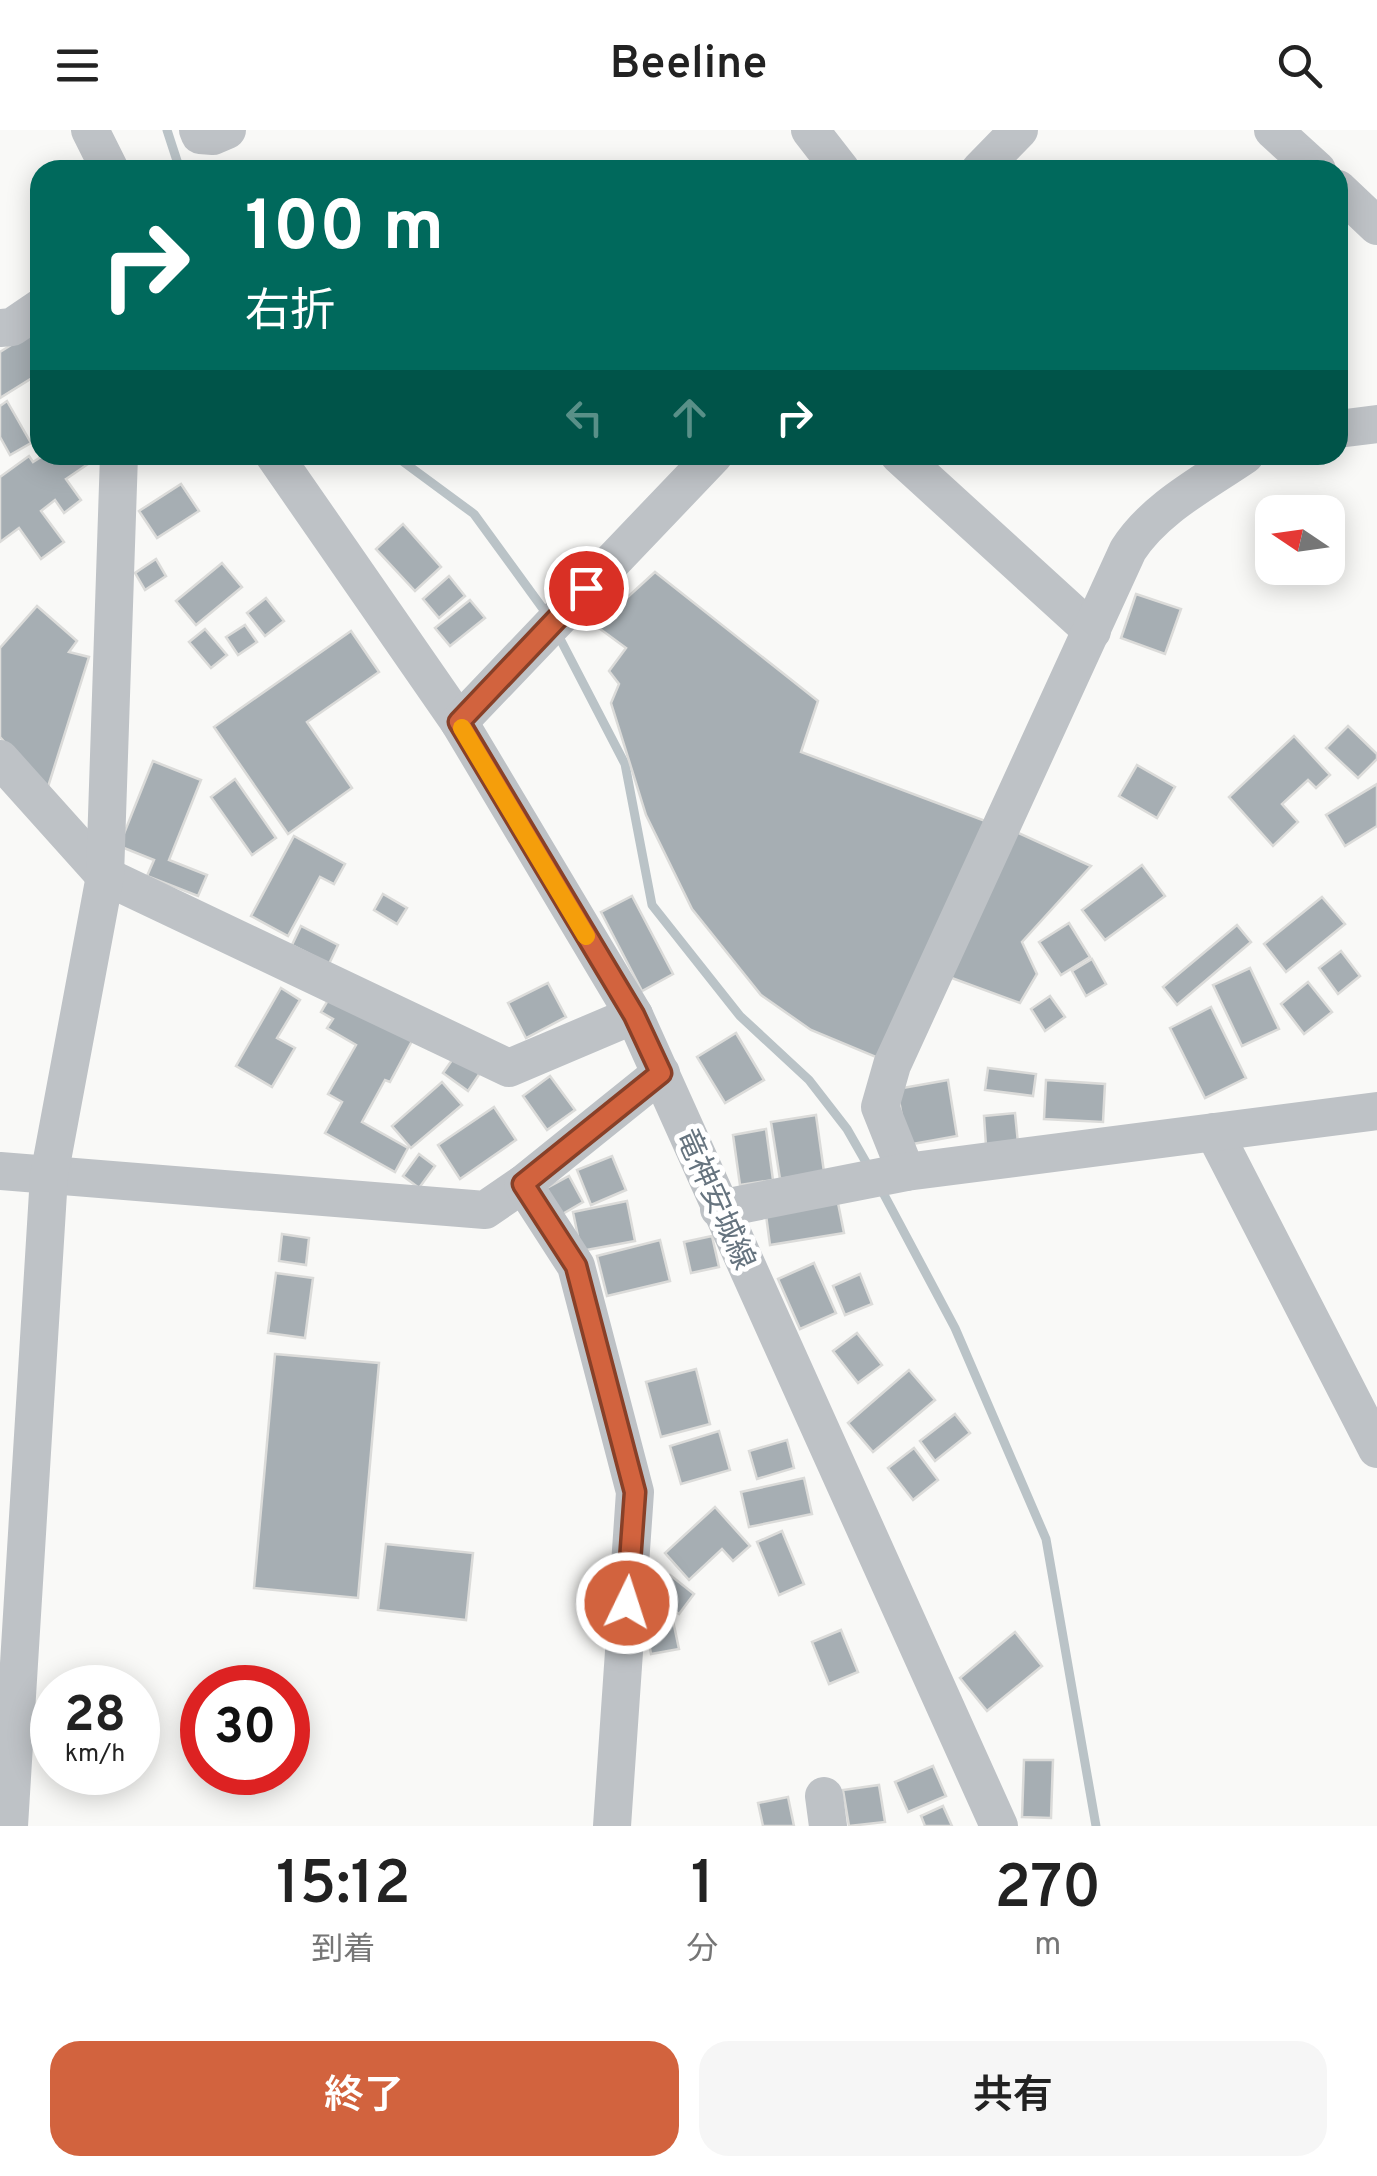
<!DOCTYPE html>
<html lang="ja">
<meta charset="utf-8">
<style>
body{margin:0;font-family:Overpass,"Noto Sans JP",sans-serif;background:#f6f6f6;color:#222;height:100vh;display:flex;flex-direction:column;font-size:38px;white-space:nowrap}
*{box-sizing:border-box;margin:0}
p{font-size:32px;color:#767676}
.icon{flex:none;width:55px;height:55px;fill:none;stroke:currentColor;stroke-width:2;stroke-linecap:round;stroke-linejoin:round}
.map{position:relative;height:1696px;overflow:hidden}
.side{display:flex;flex-direction:column;background:#fff;flex:1}
.side>*{flex:none}
.guide{position:absolute;left:30px;top:30px;width:1318px;height:305px;border-radius:30px;box-shadow:0 5px 25px #0003;background:#00695c;color:#fff;overflow:hidden}
.needle{width:65px;rotate:283deg}
.fabs{position:absolute;left:1255px;top:365px;display:grid;gap:20px}
.fabs a{display:grid;place-items:center;width:90px;height:90px;border-radius:20px;background:#fff;box-shadow:0 5px 25px #0003;font-size:50px}
.speed{position:absolute;left:30px;top:1535px;display:flex;gap:20px;font-size:50px;font-weight:700;text-align:center}
.speed>*{display:grid;place-content:center;width:130px;height:130px;border-radius:50%;background:#fff;box-shadow:0 5px 25px #0003;line-height:1}
.speed small{font-size:25px;font-weight:400}
.speed .limit{border:15px solid #d22;background:#fff;color:#111}
.pin{position:absolute;display:grid;place-items:center;width:85px;height:85px;color:#fff;margin:-42px;border:5px solid #fff;border-radius:50%;box-shadow:0 2px 10px #0007}
.me{position:absolute;width:110px;margin:-55px;rotate:4deg;stroke-linejoin:round;filter:drop-shadow(0 0 8px #0008)}
.turn{display:flex;align-items:center;gap:35px;height:210px;padding:0 50px;font-size:45px}
.turn .icon{width:130px;height:130px;stroke-width:2.5}
.turn b{display:block;font-size:70px;line-height:85px}
.lanes{display:flex;align-items:center;height:95px;padding:0 50px;background:#0003;justify-content:center;gap:50px;direction:ltr}
.lanes .off{opacity:.35}
.eta{display:flex;justify-content:space-evenly;align-items:center;height:170px;text-align:center}
.eta b{font-size:60px;font-weight:600;line-height:70px}
.action{display:flex;gap:20px;margin-top:auto;padding:20px 50px}
.action a{flex:1;height:115px;border-radius:30px;background:#d2633e;color:#fff;font-size:40px;font-weight:600;line-height:115px;text-align:center}
.action a+a{background:#f6f6f6;color:#222}
header{display:flex;justify-content:space-between;align-items:center;height:130px;padding:0 50px;background:#fff;font-size:45px;font-weight:600}
.map>svg:first-child{display:block}
.lines{fill:none;stroke-linecap:round;stroke-linejoin:round}
.stream{stroke:#bac3c7;stroke-width:9}
.building{fill:#a6aeb3;stroke:#dbdbd9;stroke-width:2.5}
.minor{stroke:#bec2c6;stroke-width:38}
.route-casing{stroke:#884028;stroke-width:25}
.route{stroke:#d2633e;stroke-width:18}
.slow{stroke:#f59e0b;stroke-width:18}
.labels{text-anchor:middle;stroke-width:10;stroke-linejoin:round;paint-order:stroke}
.street-label{font-size:30px;fill:#66747f;stroke:#fff}
</style>
<header><svg class="icon" aria-label="menu" viewBox="0 0 24 24"><path d="M4 6h16M4 12h16M4 18h16"/></svg>Beeline<svg class="icon" aria-label="search" viewBox="0 0 24 24"><circle cx="10" cy="10" r="6"/><path d="M15 15l6 6"/></svg></header>
<div class="map">
<svg width="1377" height="1696" viewBox="0 0 1377 1696">
<rect width="100%" height="100%" fill="#f9f9f7"/>
<g class="lines">
<g class="stream">
<polyline points="167,0 180,40"/>
<polyline points="394,325 474,384 549,487"/>
<polyline points="556,501 625,634 652,775 740,886 809,950 847,999 871,1041"/>
<polyline points="881,1059 955,1198 1046,1409 1096,1696"/>
</g>
</g>
<g class="building">
<polygon points="38,198 40,249 37,245 0,268 0,222"/>
<polygon points="7,271 31,313 10,325 0,307 0,276"/>
<polygon points="44,325 86,325 91,332 66,349 81,370 64,383 55,370 41,381 64,412 41,429 19,398 0,412 0,347 29,326 33,332"/>
<polygon points="181,354 199,381 157,408 139,381"/>
<polygon points="403,394 441,437 415,461 376,419"/>
<polygon points="156,429 166,446 145,460 135,443"/>
<polygon points="222,433 242,457 196,495 176,471"/>
<polygon points="655,442 818,571 801,622 988,692 883,930 811,900 761,865 692,779 646,685 611,573 619,554 609,541 626,518 596,496"/>
<polygon points="449,446 465,466 439,488 423,469"/>
<polygon points="1136,464 1181,479 1165,524 1121,508"/>
<polygon points="266,468 284,491 265,506 247,483"/>
<polygon points="470,470 485,488 450,516 435,498"/>
<polygon points="37,476 77,511 69,522 89,527 47,660 0,607 0,518"/>
<polygon points="245,495 257,512 238,525 226,507"/>
<polygon points="205,499 227,525 211,538 189,512"/>
<polygon points="351,501 379,542 307,592 352,658 288,704 214,597"/>
<polygon points="1348,596 1377,624 1377,629 1358,648 1326,618"/>
<polygon points="1294,606 1330,645 1316,658 1308,650 1282,674 1298,692 1273,716 1229,667"/>
<polygon points="153,631 201,650 169,730 207,745 198,766 147,746 154,730 119,716"/>
<polygon points="1137,635 1175,657 1157,688 1119,666"/>
<polygon points="235,649 276,708 252,725 211,667"/>
<polygon points="1377,654 1377,696 1345,716 1326,685"/>
<polygon points="1012,700 1091,736 1022,812 1037,844 1020,873 949,847"/>
<polygon points="294,706 345,734 334,754 320,747 288,806 251,786"/>
<polygon points="1142,735 1165,766 1105,810 1082,780"/>
<polygon points="383,764 407,778 397,794 374,780"/>
<polygon points="632,766 673,844 642,861 601,782"/>
<polygon points="1322,767 1345,794 1286,842 1264,814"/>
<polygon points="1069,793 1090,827 1061,845 1039,812"/>
<polygon points="1237,795 1251,812 1177,875 1163,857"/>
<polygon points="301,796 338,815 329,834 292,815"/>
<polygon points="1341,821 1360,846 1338,864 1319,838"/>
<polygon points="1092,829 1106,854 1086,866 1072,841"/>
<polygon points="1250,838 1279,899 1242,916 1213,855"/>
<polygon points="1308,852 1332,882 1304,904 1281,874"/>
<polygon points="548,853 566,887 526,908 508,873"/>
<polygon points="281,858 300,870 277,908 295,918 272,957 236,936"/>
<polygon points="331,865 412,911 390,952 385,950 362,992 408,1018 395,1042 325,1003 342,972 328,964 356,915 327,898 333,889 321,882"/>
<polygon points="1050,866 1065,887 1045,901 1031,879"/>
<polygon points="1211,877 1246,948 1205,968 1170,898"/>
<polygon points="736,903 764,950 725,973 697,927"/>
<polygon points="457,923 482,940 468,961 443,943"/>
<polygon points="988,938 1036,944 1033,966 985,960"/>
<polygon points="550,946 575,980 547,1000 523,966"/>
<polygon points="948,950 957,1006 907,1015 897,959"/>
<polygon points="1046,950 1105,954 1103,992 1044,989"/>
<polygon points="442,952 462,975 411,1018 392,996"/>
<polygon points="494,977 516,1010 460,1049 438,1015"/>
<polygon points="1015,983 1018,1013 986,1016 984,986"/>
<polygon points="816,985 824,1042 780,1049 771,992"/>
<polygon points="766,999 773,1050 740,1055 733,1005"/>
<polygon points="419,1024 435,1036 419,1058 403,1046"/>
<polygon points="612,1026 626,1060 591,1075 577,1040"/>
<polygon points="569,1046 583,1072 559,1086 545,1059"/>
<polygon points="627,1071 635,1111 581,1121 573,1082"/>
<polygon points="838,1073 844,1103 770,1115 766,1085"/>
<polygon points="282,1104 309,1108 306,1135 279,1131"/>
<polygon points="712,1106 719,1137 691,1143 684,1112"/>
<polygon points="660,1110 670,1151 607,1166 597,1126"/>
<polygon points="814,1133 836,1183 800,1199 778,1149"/>
<polygon points="276,1143 313,1148 305,1208 268,1203"/>
<polygon points="860,1144 872,1174 845,1185 833,1156"/>
<polygon points="857,1203 882,1235 858,1253 833,1221"/>
<polygon points="275,1224 379,1233 358,1468 254,1458"/>
<polygon points="696,1239 710,1294 661,1307 646,1252"/>
<polygon points="909,1240 935,1270 873,1322 848,1293"/>
<polygon points="955,1284 970,1303 935,1331 920,1311"/>
<polygon points="719,1301 730,1340 681,1354 670,1316"/>
<polygon points="787,1310 794,1338 757,1349 749,1321"/>
<polygon points="914,1318 938,1350 913,1370 888,1338"/>
<polygon points="804,1348 812,1384 749,1397 741,1362"/>
<polygon points="715,1377 750,1416 733,1431 722,1419 689,1450 665,1423"/>
<polygon points="782,1401 804,1454 779,1465 757,1412"/>
<polygon points="386,1414 473,1423 466,1490 378,1480"/>
<polygon points="670,1445 694,1464 679,1484 655,1467"/>
<polygon points="672,1486 679,1519 651,1524 645,1492"/>
<polygon points="841,1500 858,1542 829,1554 812,1512"/>
<polygon points="1015,1502 1042,1536 987,1581 960,1548"/>
<polygon points="1024,1630 1053,1630 1051,1688 1022,1687"/>
<polygon points="933,1636 946,1666 908,1682 895,1652"/>
<polygon points="879,1655 885,1692 849,1696 843,1660"/>
<polygon points="788,1667 794,1696 763,1696 758,1673"/>
<polygon points="943,1676 952,1696 925,1696 921,1686"/>
</g>
<g class="lines">
<g class="minor">
<polyline points="90,0 110,40"/>
<polyline points="198,0 200,5 213,6 227,0"/>
<polyline points="810,0 841,40"/>
<polyline points="1273,0 1317,40"/>
<polyline points="980,40 1019,0"/>
<polyline points="1338,59 1377,96"/>
<polyline points="0,198 12,197 40,178"/>
<polyline points="1338,299 1377,294"/>
<polyline points="274,325 459,592 634,885 999,1696"/>
<polyline points="899,325 1092,501"/>
<polyline points="459,592 714,325"/>
<polyline points="0,629 105,746 509,938 634,885"/>
<polyline points="1214,1002 1377,1319"/>
<polyline points="0,1041 485,1080 523,1054 661,943"/>
<path d="M906,1042l-26,-65 12,-42 236,-515c27,-42 76,-67 117,-95"/>
<polyline points="523,1054 576,1136 635,1362 612,1696"/>
<polyline points="719,1079 906,1042 1377,981"/>
<polyline points="824,1666 828,1696"/>
<polyline points="9,1696 49,1046 105,746 119,325"/>
</g>
</g>
<g class="lines">
<g class="route-casing">
<polyline id="route" points="586,458 459,592 634,885 661,943 523,1054 576,1136 635,1362 627,1473"/>
</g>
<use href="#route" class="route"/>
<polyline class="slow" points="462,598 586,806"/>
</g>
<g class="labels">
<g class="street-label">
<text transform="translate(716 1069) rotate(66)" y="10">竜神安城線</text>
</g>
</g>
</svg>
<div class="fabs">
<a><svg class="needle" viewBox="-14 -14 28 28"><path d="M0-13l5 13h-10z" fill="#e53935"/><path d="M0 13l5-13h-10z" fill="#767676"/></svg></a>
</div>
<div class="speed"><div>28<small>km/h</small></div><div class="limit">30</div></div>
<div class="pin" style="left:586px;top:458px;background:#d93025"><svg class="icon" aria-label="arrive" viewBox="0 0 24 24"><path d="M6 21V4h12l-3 4 3 4H6"/></svg></div>
<svg class="me" style="left:627px;top:1473px" viewBox="-20 -20 40 40"><circle r="17" fill="#d2633e" stroke="#fff" stroke-width="3"/><path d="M0-11L8 9 0 5-8 9z" fill="#fff"/></svg>
<div class="guide">
<div class="turn"><svg class="icon" aria-label="right" viewBox="0 0 24 24"><path d="M7 20v-9h11M14 6l5 5-5 5"/></svg><div><b>100 m</b>右折</div></div>
<div class="lanes"><svg class="icon off" aria-label="left" viewBox="0 0 24 24"><path d="M17 20v-9H6M10 6l-5 5 5 5"/></svg><svg class="icon off" aria-label="ahead" viewBox="0 0 24 24"><path d="M12 20V5M6 11l6-6 6 6"/></svg><svg class="icon" aria-label="right" viewBox="0 0 24 24"><path d="M7 20v-9h11M14 6l5 5-5 5"/></svg></div>
</div>
</div>
<section class="side">
<div class="eta">
<div><b>15:12</b><p>到着</p></div>
<div><b>1</b><p>分</p></div>
<div><b>270</b><p>m</p></div>
</div>
<div class="action"><a>終了</a><a>共有</a></div>
</section>
